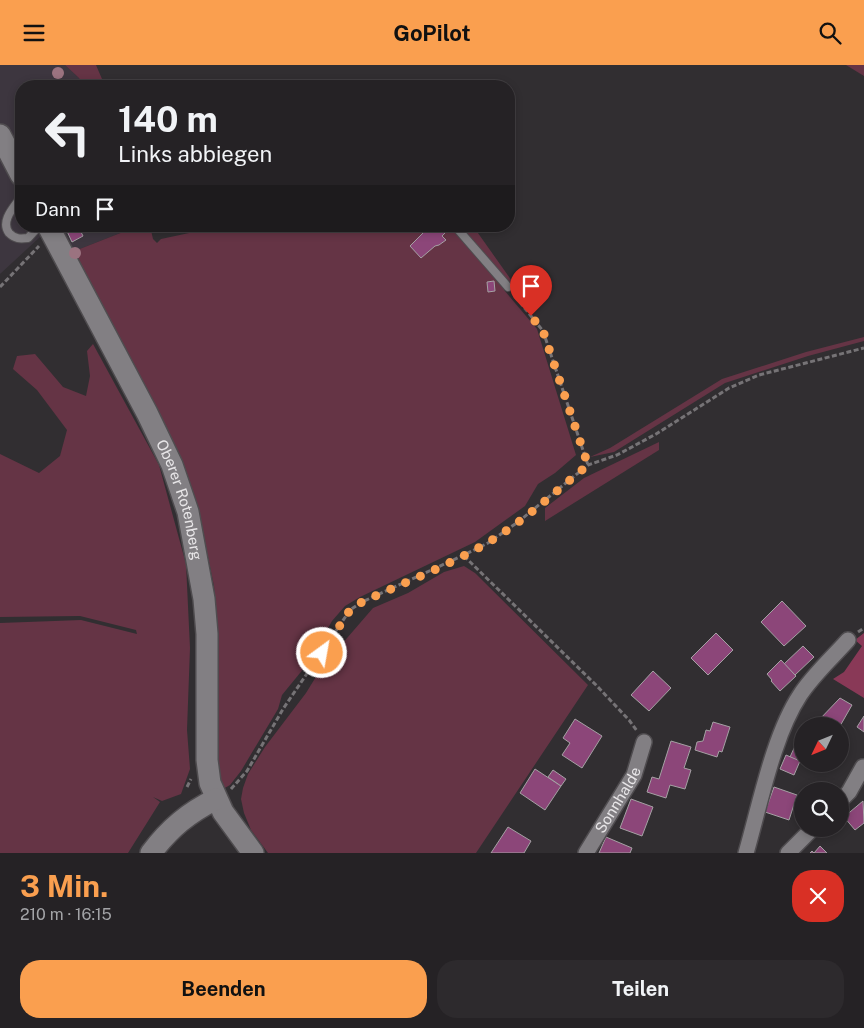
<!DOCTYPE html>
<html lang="de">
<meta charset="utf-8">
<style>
body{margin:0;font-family:"Public Sans",sans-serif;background:#2d2a2d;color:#f1f3f6;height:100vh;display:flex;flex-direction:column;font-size:19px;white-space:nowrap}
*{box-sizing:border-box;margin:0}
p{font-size:16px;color:#a3a4a7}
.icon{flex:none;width:28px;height:28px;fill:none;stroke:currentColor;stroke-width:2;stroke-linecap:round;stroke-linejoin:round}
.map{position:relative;height:788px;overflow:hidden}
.panel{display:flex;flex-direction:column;background:#252225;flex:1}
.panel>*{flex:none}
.banner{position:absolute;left:15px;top:15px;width:500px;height:152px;border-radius:20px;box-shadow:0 2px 8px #0003,0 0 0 1px #423f42;background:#252225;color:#f1f3f6;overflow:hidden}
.needle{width:32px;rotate:227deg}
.tools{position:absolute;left:794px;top:652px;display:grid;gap:10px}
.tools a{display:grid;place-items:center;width:55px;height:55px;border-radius:50%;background:#252225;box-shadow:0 2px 8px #0003,0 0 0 1px #423f42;font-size:25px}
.pin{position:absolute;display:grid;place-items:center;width:42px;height:42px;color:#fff;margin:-51px -21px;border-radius:50% 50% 50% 0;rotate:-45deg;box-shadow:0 0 5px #0007}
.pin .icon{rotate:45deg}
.me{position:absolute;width:55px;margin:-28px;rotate:32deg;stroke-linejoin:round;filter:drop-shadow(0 0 4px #0008)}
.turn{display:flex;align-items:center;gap:18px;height:105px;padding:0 20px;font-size:22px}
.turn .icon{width:65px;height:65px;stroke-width:2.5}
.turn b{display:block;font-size:35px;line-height:42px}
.then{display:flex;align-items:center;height:48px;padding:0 20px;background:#0003;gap:10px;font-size:19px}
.round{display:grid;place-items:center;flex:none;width:52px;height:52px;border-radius:20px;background:#2d2a2d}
.head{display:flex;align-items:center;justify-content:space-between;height:85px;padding:0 20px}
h1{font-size:30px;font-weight:700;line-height:38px;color:#fa9f4f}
.primary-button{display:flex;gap:10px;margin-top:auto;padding:10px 20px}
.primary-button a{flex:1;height:58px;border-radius:20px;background:#fa9f4f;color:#111;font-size:20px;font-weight:700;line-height:58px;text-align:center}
.primary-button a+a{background:#2d2a2d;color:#f1f3f6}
header{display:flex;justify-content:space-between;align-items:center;height:65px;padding:0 20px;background:#fa9f4f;color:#111;font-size:22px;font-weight:700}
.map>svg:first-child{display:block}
.built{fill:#3d363f}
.green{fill:#653445}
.forest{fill:#893957}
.building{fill:#8c4679;stroke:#a5a1a4}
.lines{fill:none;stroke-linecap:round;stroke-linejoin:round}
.lane-casing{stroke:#4f4c4f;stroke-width:10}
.street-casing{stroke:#4f4c4f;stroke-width:18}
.secondary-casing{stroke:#4f4c4f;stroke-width:24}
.path{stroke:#767376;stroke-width:3;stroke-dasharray:5 2.5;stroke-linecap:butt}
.lane{stroke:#827f83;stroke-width:8}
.street{stroke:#827f83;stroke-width:15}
.secondary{stroke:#827f83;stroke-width:21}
.tree{fill:#9b7380}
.route{stroke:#fa9f4f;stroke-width:9;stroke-dasharray:0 16.2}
.labels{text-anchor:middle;stroke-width:4;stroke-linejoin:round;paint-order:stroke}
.street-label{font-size:15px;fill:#e8e6e8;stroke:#272427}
</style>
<header><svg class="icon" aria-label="menu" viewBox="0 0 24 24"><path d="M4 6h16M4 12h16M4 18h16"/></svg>GoPilot<svg class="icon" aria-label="search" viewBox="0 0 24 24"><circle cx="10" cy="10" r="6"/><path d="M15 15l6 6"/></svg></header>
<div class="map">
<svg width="864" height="788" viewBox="0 0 864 788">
<rect width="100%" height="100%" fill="#312e31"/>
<polygon class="built" points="0,0 65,0 79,13 83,21 21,21 21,161 122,161 123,167 72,187 57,162 40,172 0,209"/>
<g class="green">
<polygon points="65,0 96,0 105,21 83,21 79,13"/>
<polygon points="846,0 864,0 864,11"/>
<polygon points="122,161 150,161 153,174 157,178 161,174 222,161 473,161 514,219 504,225 537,264 576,390 555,408 538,419 525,441 475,477 360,532 345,541 332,556 309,597 282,630 278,644 241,706 230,720 223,724 215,687 219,598 214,521 208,492 192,433 152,341 100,237 72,187 123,167"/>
<polygon points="864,272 864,276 808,291 725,318 614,387 590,392 610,383 722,314 806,287"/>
<polygon points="93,279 159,400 186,499 190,583 187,665 190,704 181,729 162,736 153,732 160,737 128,788 0,788 0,558 81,555 137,569 136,565 80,551 0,552 0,389 39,408 60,391 67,365 37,325 13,304 17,291 35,289 63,322 86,331 90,311 87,286"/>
<polygon points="659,377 659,385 545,456 545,443 584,413"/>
<polygon points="464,501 475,508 588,620 476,788 268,788 251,765 244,748 241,734 243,723 248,709 265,682 306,628 322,602 373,543 408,528 444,507"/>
</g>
<polygon class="forest" points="864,568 864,633 833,614 844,607 862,581 855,575"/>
<g class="building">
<polygon points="72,161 78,161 83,171 72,177 66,164"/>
<polygon points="427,161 433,161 435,164 440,161 446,167 442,171 446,175 439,180 435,181 421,193 410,181 423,168"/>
<polygon points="494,216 495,226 488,227 487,217"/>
<polygon points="782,536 806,561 784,581 761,557"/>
<polygon points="716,568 733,585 708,610 691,593"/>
<polygon points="803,581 814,592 795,610 784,599"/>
<polygon points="781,595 796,611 780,626 771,616 772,615 767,609"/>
<polygon points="653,606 671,623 649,646 631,630"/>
<polygon points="840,633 852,640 840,661 827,661 818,656"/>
<polygon points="864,651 864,667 857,662"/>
<polygon points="575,654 602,671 582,703 562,690 570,678 563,673"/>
<polygon points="713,657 730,662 722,687 719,686 717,692 695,685 697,677 703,676 706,665 710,666"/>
<polygon points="801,668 802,669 802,698 790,692"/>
<polygon points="671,676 691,682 684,703 691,705 685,724 670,720 666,733 647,727 652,712 659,714"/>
<polygon points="786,690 800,696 794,710 780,704"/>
<polygon points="805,699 818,699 816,703"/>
<polygon points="535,704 561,721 545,745 520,728"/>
<polygon points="553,705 566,714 561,721 548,712"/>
<polygon points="774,722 797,730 789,755 765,747"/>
<polygon points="631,734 653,742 642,771 620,763"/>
<polygon points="863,736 864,758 855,765 844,752"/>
<polygon points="508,762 531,776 524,788 491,788"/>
<polygon points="606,772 632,783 630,788 599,788"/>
<polygon points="820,781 827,788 810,788 812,786 814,788"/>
</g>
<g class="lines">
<g class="lane-casing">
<g id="lane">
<polyline points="9,82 21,76"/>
<path d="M21,132c-7,10 -21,24 -12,36 6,6 11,6 19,5l11,-12"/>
<polyline points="455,161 508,222"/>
<polyline points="446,162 448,161"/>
</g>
</g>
<g class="street-casing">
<g id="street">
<polyline points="840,736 849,727 863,702"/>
<path id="s1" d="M586,788l48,-78 10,-33"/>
<path d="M746,788c14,-48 27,-117 54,-158 13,-20 32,-37 48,-55"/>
<polyline points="788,788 812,764"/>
</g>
</g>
<g class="secondary-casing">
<g id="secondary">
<polyline points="0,70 21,110"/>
<path id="s2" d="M48,161l99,187 25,52 16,47 16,87 3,35v126l3,23 13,29 30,41"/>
<path d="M151,788c19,-25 37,-40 65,-54"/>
</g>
</g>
<g class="path">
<polyline points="0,222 39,181"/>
<polyline points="515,231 543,266 588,400"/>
<polyline points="464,491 596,620 629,655 637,666"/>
<polyline points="858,567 864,563"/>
<polyline points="187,722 191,714"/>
<polyline points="231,724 247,706 283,644 350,545 362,537 464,490 488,478 518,457 588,400 617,390 656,369 729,323 759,310 864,283"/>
</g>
<use href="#lane" class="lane"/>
<use href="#street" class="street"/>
<use href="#secondary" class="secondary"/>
</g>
<g class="tree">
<circle cx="58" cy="8" r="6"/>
<circle cx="75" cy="188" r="6"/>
</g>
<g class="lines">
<path class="route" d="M322,588l28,-43 12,-8c41,-19 86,-36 125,-59 36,-21 68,-51 101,-78l-45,-134 -12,-15"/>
</g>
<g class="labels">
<g class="street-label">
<text dy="5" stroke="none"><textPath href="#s2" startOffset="305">Oberer Rotenberg</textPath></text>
<text dy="5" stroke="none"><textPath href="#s1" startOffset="62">Sonnhalde</textPath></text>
</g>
</g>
</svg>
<div class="tools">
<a><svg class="needle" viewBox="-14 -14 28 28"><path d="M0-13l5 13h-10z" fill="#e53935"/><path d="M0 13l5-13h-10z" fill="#a3a4a7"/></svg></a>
<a><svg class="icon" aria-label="search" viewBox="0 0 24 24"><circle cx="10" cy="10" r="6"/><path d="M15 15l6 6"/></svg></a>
</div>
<div class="pin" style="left:531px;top:251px;background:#d93025"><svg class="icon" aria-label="arrive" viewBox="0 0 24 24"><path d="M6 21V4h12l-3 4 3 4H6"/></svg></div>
<svg class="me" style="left:322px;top:588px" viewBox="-20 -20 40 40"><circle r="17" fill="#fa9f4f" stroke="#fff" stroke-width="3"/><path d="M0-11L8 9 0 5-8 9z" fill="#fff"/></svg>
<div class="banner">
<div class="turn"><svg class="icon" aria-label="left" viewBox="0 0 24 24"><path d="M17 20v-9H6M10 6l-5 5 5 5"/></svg><div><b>140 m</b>Links abbiegen</div></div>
<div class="then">Dann<svg class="icon" aria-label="arrive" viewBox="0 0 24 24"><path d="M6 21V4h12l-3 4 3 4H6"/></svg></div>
</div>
</div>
<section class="panel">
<div class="head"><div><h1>3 Min.</h1><p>210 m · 16:15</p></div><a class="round" style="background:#d93025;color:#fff"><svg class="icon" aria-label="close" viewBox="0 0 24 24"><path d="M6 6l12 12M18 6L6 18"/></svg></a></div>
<div class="primary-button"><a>Beenden</a><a>Teilen</a></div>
</section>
